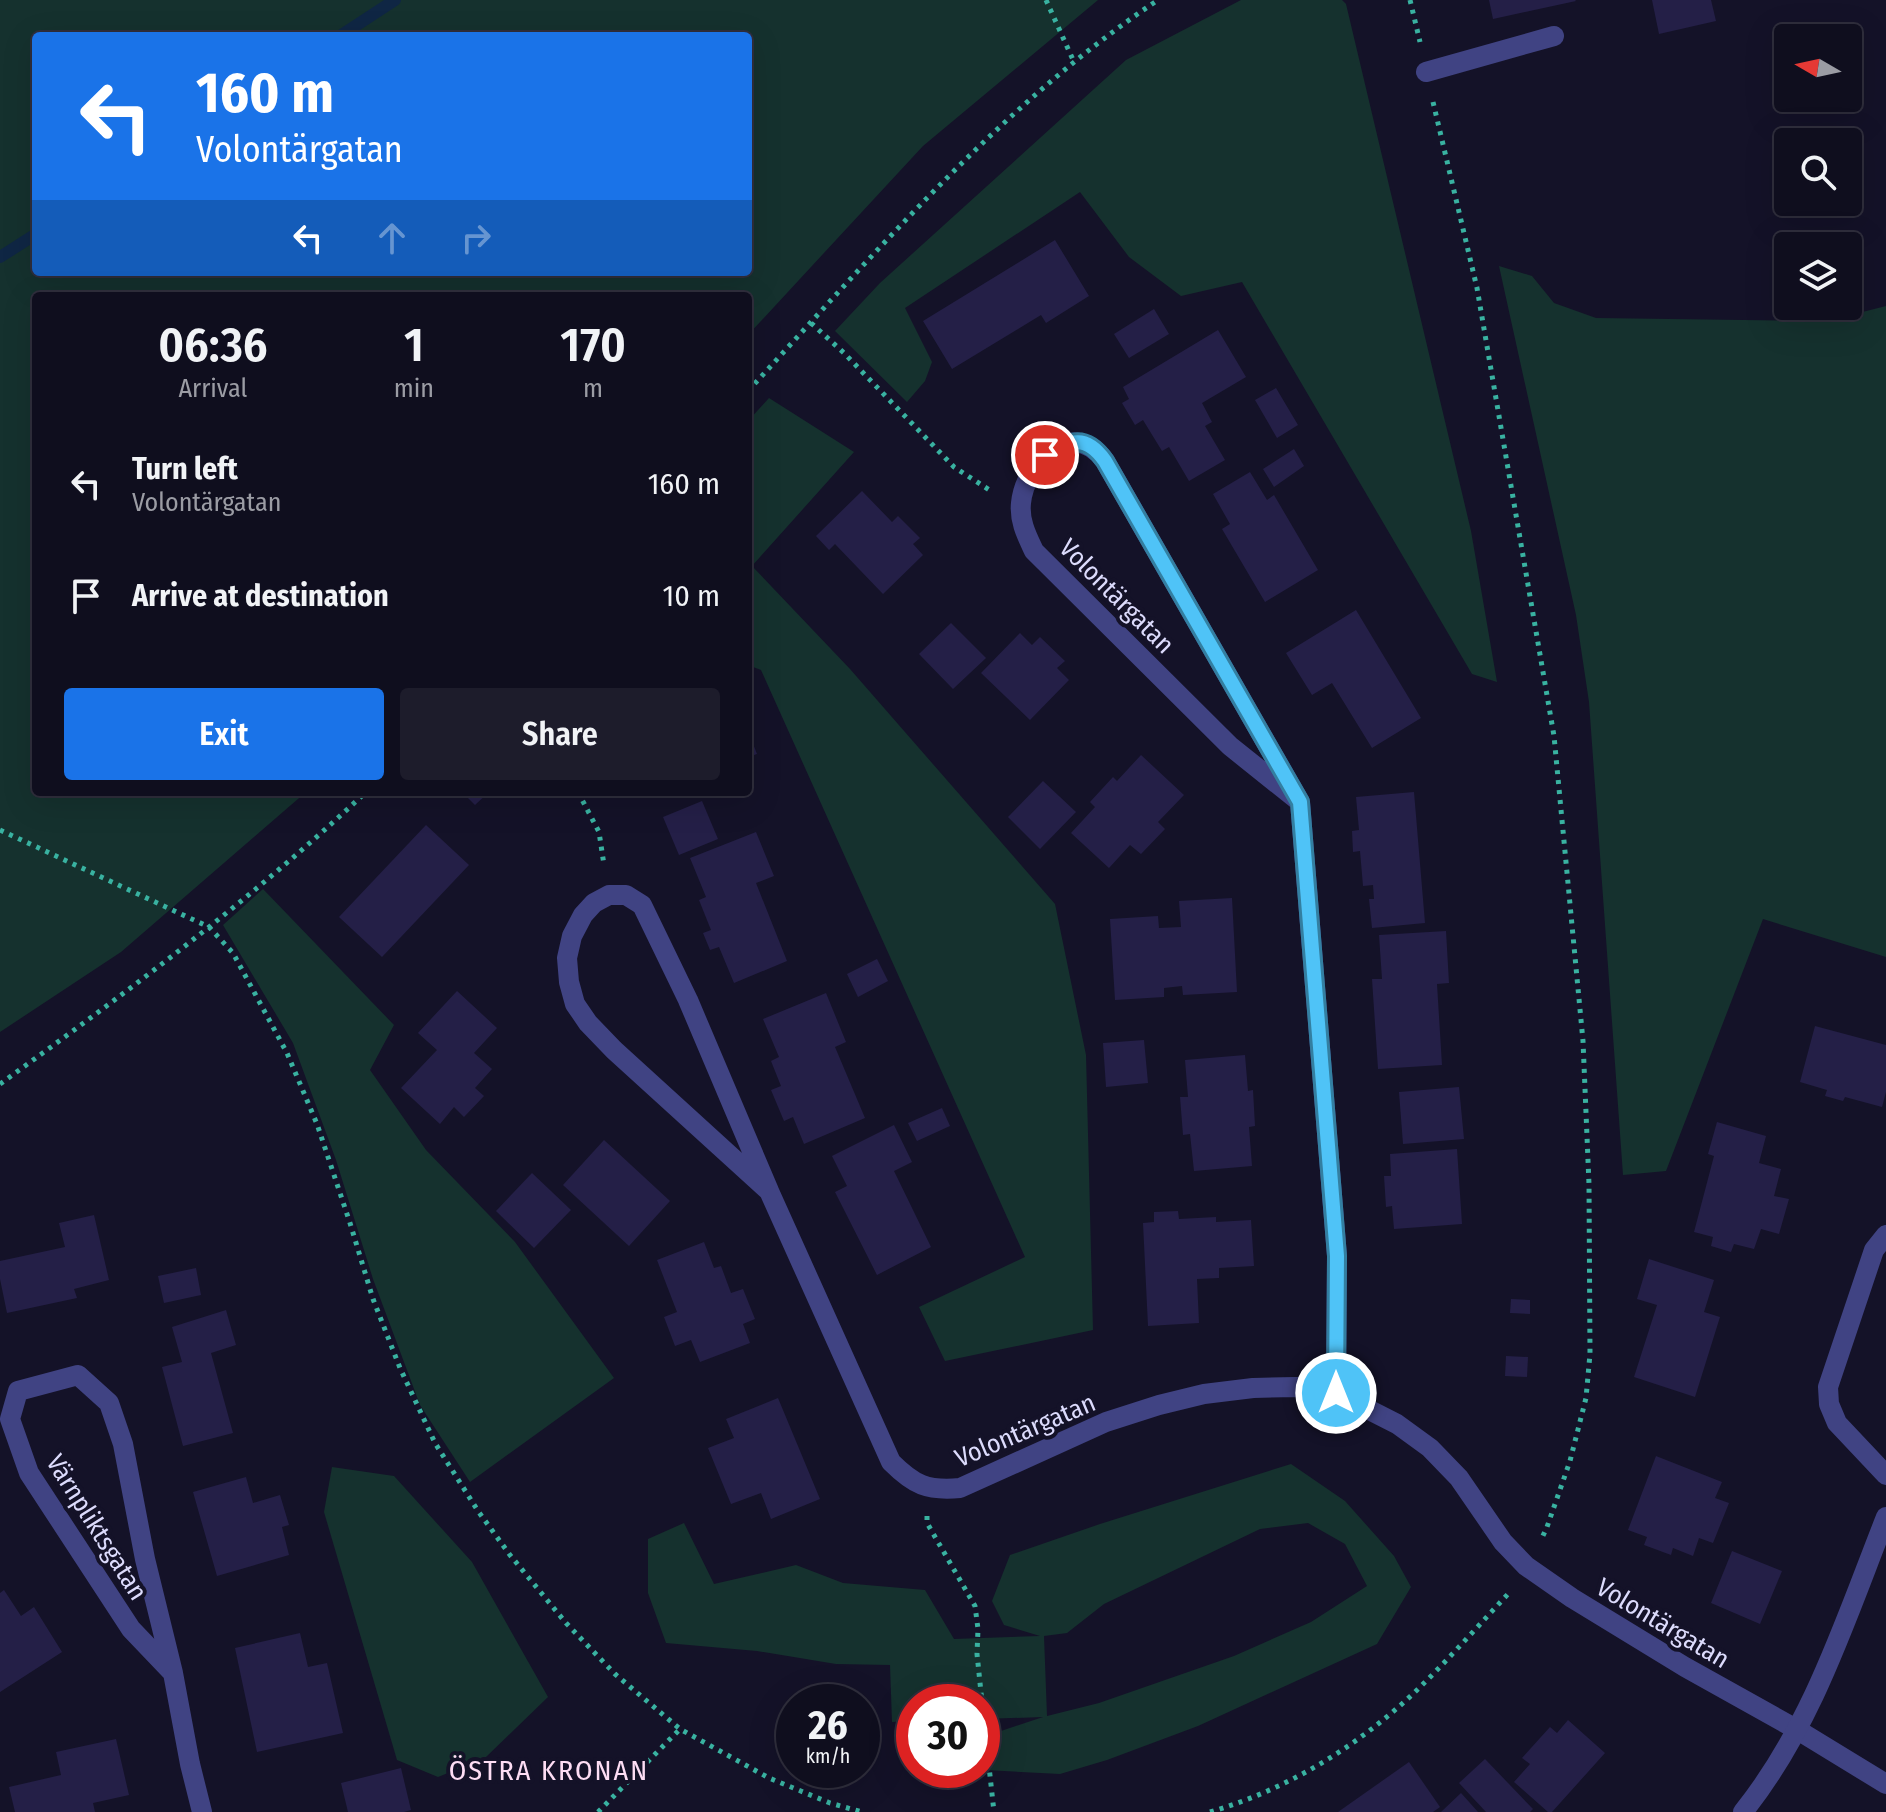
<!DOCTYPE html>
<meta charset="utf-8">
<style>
body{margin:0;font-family:"Fira Sans Condensed",sans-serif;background:#1d1c2b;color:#f1f3f6;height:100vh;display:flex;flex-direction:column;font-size:30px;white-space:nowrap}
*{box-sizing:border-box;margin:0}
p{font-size:26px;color:#9b9ca4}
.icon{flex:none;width:44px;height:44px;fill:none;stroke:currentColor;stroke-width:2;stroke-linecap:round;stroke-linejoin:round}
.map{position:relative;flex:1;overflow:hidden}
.side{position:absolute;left:32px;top:292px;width:720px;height:504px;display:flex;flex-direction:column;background:#0f0e1e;border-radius:8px;box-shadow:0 8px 32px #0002,0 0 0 2px #2f2e3c}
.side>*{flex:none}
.banner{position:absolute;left:32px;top:32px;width:720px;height:244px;border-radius:8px;box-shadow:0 8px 32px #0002,0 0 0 2px #2f2e3c;background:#1a73e8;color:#fff;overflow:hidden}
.needle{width:52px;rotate:279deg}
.tools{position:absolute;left:1774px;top:24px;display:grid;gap:16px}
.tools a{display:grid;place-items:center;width:88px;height:88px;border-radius:8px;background:#0f0e1e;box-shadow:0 8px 32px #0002,0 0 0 2px #2f2e3c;font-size:40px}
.speed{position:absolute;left:776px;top:1684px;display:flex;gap:16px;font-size:40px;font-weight:700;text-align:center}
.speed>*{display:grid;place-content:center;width:104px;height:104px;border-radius:50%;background:#0f0e1e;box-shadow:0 8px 32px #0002,0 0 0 2px #2f2e3c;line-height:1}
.speed small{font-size:20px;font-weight:400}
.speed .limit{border:12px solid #d22;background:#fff;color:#111}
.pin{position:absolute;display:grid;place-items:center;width:68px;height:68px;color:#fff;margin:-34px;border:4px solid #fff;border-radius:50%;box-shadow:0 2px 8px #0007}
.me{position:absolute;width:88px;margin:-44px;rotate:0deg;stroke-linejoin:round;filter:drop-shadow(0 0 6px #0008)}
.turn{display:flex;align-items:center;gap:28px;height:168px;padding:0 32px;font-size:36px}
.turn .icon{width:104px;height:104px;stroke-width:2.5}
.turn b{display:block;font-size:56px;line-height:68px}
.lanes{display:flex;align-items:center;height:76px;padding:0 32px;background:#0003;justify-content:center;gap:40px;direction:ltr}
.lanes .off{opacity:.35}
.eta{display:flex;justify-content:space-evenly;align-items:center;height:136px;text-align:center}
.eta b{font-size:48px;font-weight:600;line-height:56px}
.button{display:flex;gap:16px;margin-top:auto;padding:16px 32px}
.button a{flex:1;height:92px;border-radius:8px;background:#1a73e8;color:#fff;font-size:32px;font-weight:600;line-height:92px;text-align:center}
.button a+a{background:#1d1c2b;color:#f1f3f6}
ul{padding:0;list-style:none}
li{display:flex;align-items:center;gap:24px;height:112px;padding:0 32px}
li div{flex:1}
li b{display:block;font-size:30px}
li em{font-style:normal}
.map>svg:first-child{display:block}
.green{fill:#15312e;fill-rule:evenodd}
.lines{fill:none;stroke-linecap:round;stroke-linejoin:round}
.stream{stroke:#0f2644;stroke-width:12}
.building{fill:#241f47}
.path{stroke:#39b2a1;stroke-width:5;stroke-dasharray:4 6;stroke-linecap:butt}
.minor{stroke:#404383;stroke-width:20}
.route-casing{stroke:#337fa1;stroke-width:20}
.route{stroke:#4fc3f7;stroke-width:14}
.labels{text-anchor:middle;stroke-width:8;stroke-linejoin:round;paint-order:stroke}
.street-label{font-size:26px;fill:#dcdbfc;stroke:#141228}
.neighbourhood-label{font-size:28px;letter-spacing:2px;fill:#fdddf4;stroke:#141228}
</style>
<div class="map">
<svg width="1886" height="1812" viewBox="0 0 1886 1812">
<rect width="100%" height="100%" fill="#141228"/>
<g class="green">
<path d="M0,0h1098l-175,146 -175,189v-39h-712v496h270l-185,160 -121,80zM748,36v236h-712v-236z"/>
<polygon points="1241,0 1342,0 1346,4 1471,531 1497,682 1472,674 1242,282 1181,296 1129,257 1080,192 905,308 932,362 925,381 907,402 835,331 880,283 1126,60"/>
<polygon points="1499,266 1532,276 1554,303 1596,318 1827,321 1886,306 1886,957 1763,919 1666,1171 1623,1175 1589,702 1576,615"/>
<polygon points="769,398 854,452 752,566 850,669 1055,904 1086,1055 1093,1330 945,1361 919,1307 1025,1257 761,670 748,665 748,421"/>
<polygon points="263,889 394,1025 370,1070 426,1150 515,1242 614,1378 470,1482 420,1405 373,1279 336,1160 293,1043 223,925"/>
<path d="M1291,1464l54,37 49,55 17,31 -34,57 -179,82 -91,34 -47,14 -75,-4 -3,-23 16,-15 45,-15 -61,2v-17h-68v19l-22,1 -2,-57 -54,-1 -79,-13 -91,-8 -18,-50v-54l36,-16 30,61 82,-19 47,18 82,7 29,49 86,-3 -36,-11 -12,-24 18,-46 90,-31zM1308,1523l37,21 22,42 -56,36 -77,34 -135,47 -52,13 -3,-80 23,-3 37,-29 156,-75z"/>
<polygon points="332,1467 394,1476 472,1562 548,1697 485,1758 438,1777 397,1760 324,1512"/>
</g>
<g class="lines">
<g class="stream">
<polyline points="340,36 395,0"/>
<polyline points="0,257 36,234"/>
</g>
</g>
<g class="building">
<polygon points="1489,0 1575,0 1576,1 1493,19"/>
<polygon points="1652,0 1711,0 1716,21 1659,34"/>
<polygon points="1055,240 1089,296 1046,323 1041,315 952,369 923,321"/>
<polygon points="1154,309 1169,334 1129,358 1114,334"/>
<polygon points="1218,330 1246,377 1202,403 1212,422 1205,426 1225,460 1189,481 1169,447 1162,451 1143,420 1135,425 1122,403 1129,399 1123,387"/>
<polygon points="1276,388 1298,425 1277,438 1255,400"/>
<polygon points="1294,449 1304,466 1274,487 1263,469"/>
<polygon points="1250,472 1267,500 1274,495 1318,570 1265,602 1222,529 1230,524 1213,494"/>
<polygon points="862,491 892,522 898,516 920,538 913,544 923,555 883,594 835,544 829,550 816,536"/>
<polygon points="1356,610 1421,718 1372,748 1332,683 1312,695 1286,653"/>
<polygon points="951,623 986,658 953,689 919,654"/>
<polygon points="1020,633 1032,645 1040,637 1065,661 1057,668 1069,680 1030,720 981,673"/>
<polygon points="748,731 757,754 748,757"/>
<polygon points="1141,755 1184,795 1158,822 1165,829 1141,854 1130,845 1109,868 1071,833 1095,807 1090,802 1113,777 1117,781"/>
<polygon points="1043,781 1076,812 1040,849 1008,817"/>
<polygon points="462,792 489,792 475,805"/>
<polygon points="1414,792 1425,923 1372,928 1369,899 1374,899 1373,885 1363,886 1360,851 1353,852 1352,831 1359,830 1356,797"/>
<polygon points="702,801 718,839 679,855 663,817"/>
<polygon points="426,825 469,865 382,957 339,917"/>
<polygon points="756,832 774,876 756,883 787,961 734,983 719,947 710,950 703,933 711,930 699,900 706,897 690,858"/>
<polygon points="1232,898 1237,992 1183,995 1182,986 1164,988 1164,997 1115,1000 1110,919 1158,916 1159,928 1181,927 1179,901"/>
<polygon points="1446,931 1449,983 1437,984 1442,1065 1378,1069 1372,979 1382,979 1379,935"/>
<polygon points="877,959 888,981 858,997 847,974"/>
<polygon points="457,991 497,1028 474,1053 492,1069 475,1088 484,1096 464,1117 454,1107 440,1124 401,1088 437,1050 418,1033"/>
<polygon points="826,993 846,1042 835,1047 865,1118 804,1144 793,1117 784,1121 771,1090 781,1086 771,1061 779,1057 763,1019"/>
<polygon points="1815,1026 1886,1045 1886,1092 1882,1107 1845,1097 1843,1101 1825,1096 1827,1090 1800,1082"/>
<polygon points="1144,1040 1148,1083 1106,1087 1103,1043"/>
<polygon points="1245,1055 1248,1091 1253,1090 1255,1126 1249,1127 1252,1166 1194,1171 1190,1134 1183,1135 1180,1097 1188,1097 1185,1060"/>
<polygon points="1459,1087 1464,1139 1403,1144 1399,1092"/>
<polygon points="942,1108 950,1126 917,1141 908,1123"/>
<polygon points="1717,1122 1766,1136 1759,1163 1781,1169 1774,1196 1789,1199 1779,1234 1761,1229 1754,1249 1734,1244 1731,1252 1711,1246 1713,1237 1694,1232 1714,1156 1708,1154"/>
<polygon points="894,1125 912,1162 894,1171 931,1247 877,1275 835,1192 847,1186 832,1156"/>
<polygon points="604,1140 670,1201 629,1246 563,1185"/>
<polygon points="1457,1149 1462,1224 1394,1229 1392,1206 1386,1207 1384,1176 1391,1176 1390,1154"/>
<polygon points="532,1173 571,1210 534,1248 496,1211"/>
<polygon points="1178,1211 1179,1219 1216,1217 1216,1222 1251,1220 1254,1266 1219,1268 1219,1278 1197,1279 1199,1323 1148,1326 1143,1223 1154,1222 1154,1212"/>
<polygon points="94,1215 109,1280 74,1289 77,1298 7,1313 0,1279 0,1261 65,1247 59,1223"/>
<polygon points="704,1242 714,1268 721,1266 731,1293 743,1289 755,1319 743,1324 750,1343 700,1362 691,1340 675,1346 664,1317 677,1312 657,1260"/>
<polygon points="1649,1259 1714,1280 1704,1312 1720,1317 1695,1397 1634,1377 1657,1305 1637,1299"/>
<polygon points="196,1268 201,1295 164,1303 158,1276"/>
<polygon points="1511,1299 1530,1300 1530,1314 1510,1313"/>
<polygon points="226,1310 236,1345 211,1353 233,1433 183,1446 162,1367 182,1362 172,1327"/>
<polygon points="1506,1356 1528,1357 1527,1377 1505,1376"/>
<polygon points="778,1398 820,1499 771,1519 761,1493 731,1504 708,1448 734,1438 726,1419"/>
<polygon points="1656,1456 1722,1482 1715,1498 1729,1503 1713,1543 1699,1538 1693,1556 1673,1548 1671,1555 1644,1545 1647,1537 1628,1530"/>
<polygon points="246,1477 253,1503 280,1495 289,1525 282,1527 289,1555 217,1576 193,1492"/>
<polygon points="1732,1551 1782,1571 1760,1624 1711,1603"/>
<polygon points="4,1590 21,1616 34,1607 62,1652 0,1692 0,1593"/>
<polygon points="300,1633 308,1667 327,1663 343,1733 257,1752 235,1648"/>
<polygon points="1568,1720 1605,1753 1552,1812 1548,1812 1514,1782 1530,1764 1522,1758 1550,1727 1557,1733"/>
<polygon points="116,1739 129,1795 93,1803 95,1812 15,1812 9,1787 61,1775 56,1752"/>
<polygon points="1485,1759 1533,1809 1530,1812 1486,1812 1459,1783"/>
<polygon points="1409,1762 1440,1807 1433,1812 1338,1812"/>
<polygon points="401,1768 411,1810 404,1812 348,1812 341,1783"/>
<polygon points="1461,1793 1478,1812 1441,1812"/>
</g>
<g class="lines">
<g class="path">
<polyline points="1046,0 1074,62"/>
<polyline points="1410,0 1420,42"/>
<polyline points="1433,102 1477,288 1554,736 1583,1041 1589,1184 1590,1354 1586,1398 1570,1461 1547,1527 1541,1540"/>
<polyline points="811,323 844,353 954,467 991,491"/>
<path d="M748,391c126,-137 254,-287 410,-391"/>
<polyline points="578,792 599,832 604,865"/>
<polyline points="0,830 209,927 233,953 287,1053 317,1124 350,1223 373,1299 400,1368 435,1443 478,1511 510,1555 566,1623 615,1674 680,1729 769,1778 830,1803 862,1812"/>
<path d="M0,1084c126,-91 252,-185 366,-292"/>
<polyline points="927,1516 927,1523 975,1606 978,1629 977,1654 982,1702"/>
<polyline points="982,1703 994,1812"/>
<polyline points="598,1812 680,1729"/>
<path d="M1210,1812c78,-23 147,-65 206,-121 32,-31 62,-65 93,-98"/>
</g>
<g class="minor">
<polyline points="1426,72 1554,36"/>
<path d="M1300,802l-195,-341c-32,-45 -80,1 -84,42 -2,18 6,33 13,48l196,195 70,56 37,454 -1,137"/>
<path d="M769,1191l-81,-191 -46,-95 -16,-10h-17l-15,8 -11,12 -11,21 -5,22 2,24 6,22 13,19 26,27 155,141 122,271c23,23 36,29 69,26l146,-66 53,-17 45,-11 49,-6 43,-1 40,6 61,31 33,24 29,30 44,64 23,24 46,32 113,69 111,62 90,55"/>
<polyline points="1886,1235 1874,1250 1828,1387 1829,1404 1837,1423 1886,1475"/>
<polyline points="173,1673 131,1629 29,1473 10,1419 18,1391 78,1375 109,1403 123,1444 145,1559 173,1673 190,1764 202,1812"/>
<path d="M1743,1812c69,-86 103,-194 143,-295"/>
</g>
</g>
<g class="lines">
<g class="route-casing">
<path id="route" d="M1045,455c26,-15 41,-21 60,6l195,341 37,454 -1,137"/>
</g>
<use href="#route" class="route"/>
</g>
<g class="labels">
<g class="street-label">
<text transform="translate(1117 596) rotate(45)" y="9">Volontärgatan</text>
<text transform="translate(1025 1430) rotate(-23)" y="9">Volontärgatan</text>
<text transform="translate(97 1527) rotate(58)" y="9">Värnpliktsgatan</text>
<text transform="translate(1663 1623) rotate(31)" y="9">Volontärgatan</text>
</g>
<g class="neighbourhood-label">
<text x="549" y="1780">ÖSTRA KRONAN</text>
</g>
</g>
</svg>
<div class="tools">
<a><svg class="needle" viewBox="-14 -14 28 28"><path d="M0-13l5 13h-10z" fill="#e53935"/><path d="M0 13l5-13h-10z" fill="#9b9ca4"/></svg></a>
<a><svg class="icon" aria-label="search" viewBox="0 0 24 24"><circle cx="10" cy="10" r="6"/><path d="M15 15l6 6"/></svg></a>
<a><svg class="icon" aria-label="layers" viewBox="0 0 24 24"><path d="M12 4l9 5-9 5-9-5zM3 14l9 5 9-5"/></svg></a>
</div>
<div class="speed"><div>26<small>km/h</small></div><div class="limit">30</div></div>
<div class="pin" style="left:1045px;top:455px;background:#d93025"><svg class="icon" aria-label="arrive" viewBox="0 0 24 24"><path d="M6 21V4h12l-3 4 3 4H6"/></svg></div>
<svg class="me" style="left:1336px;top:1393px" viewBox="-20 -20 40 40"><circle r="17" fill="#4fc3f7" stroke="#fff" stroke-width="3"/><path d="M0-11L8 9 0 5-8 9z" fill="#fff"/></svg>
<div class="banner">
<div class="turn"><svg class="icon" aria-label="left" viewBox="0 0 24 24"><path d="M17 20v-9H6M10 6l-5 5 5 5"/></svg><div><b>160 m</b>Volontärgatan</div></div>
<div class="lanes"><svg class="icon" aria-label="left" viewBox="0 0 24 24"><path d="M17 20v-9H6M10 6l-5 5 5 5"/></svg><svg class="icon off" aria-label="ahead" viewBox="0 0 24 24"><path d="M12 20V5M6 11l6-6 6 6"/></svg><svg class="icon off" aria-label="right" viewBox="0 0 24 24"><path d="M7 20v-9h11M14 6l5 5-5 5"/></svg></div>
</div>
<section class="side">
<div class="eta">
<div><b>06:36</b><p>Arrival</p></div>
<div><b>1</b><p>min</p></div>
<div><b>170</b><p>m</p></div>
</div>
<ul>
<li><svg class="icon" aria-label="left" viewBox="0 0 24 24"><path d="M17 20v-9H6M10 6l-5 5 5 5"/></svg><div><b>Turn left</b><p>Volontärgatan</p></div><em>160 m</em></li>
<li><svg class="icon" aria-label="arrive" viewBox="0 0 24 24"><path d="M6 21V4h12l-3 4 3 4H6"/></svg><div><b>Arrive at destination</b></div><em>10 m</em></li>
</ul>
<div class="button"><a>Exit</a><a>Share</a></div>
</section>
</div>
